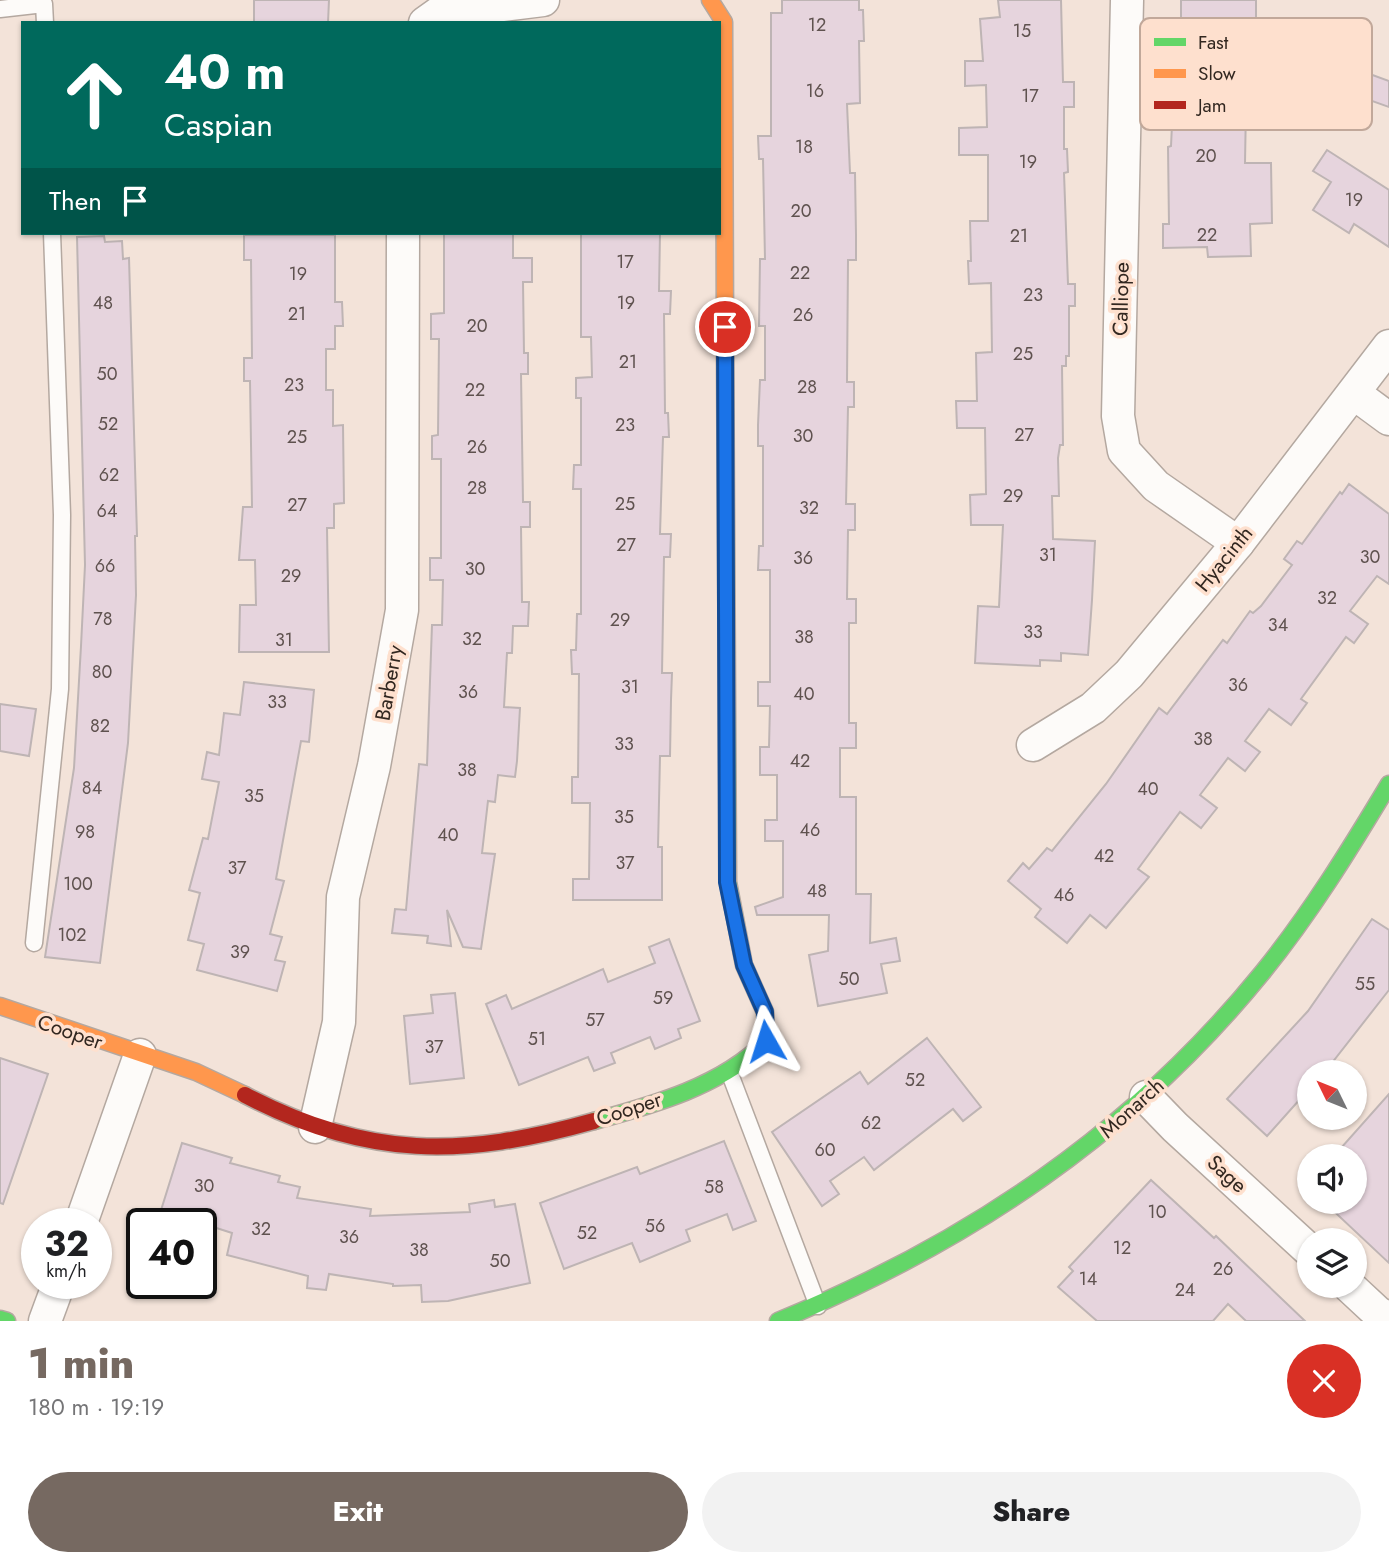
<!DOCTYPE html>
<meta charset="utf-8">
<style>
body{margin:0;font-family:Jost,sans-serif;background:#f2f2f2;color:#202124;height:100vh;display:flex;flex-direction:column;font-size:26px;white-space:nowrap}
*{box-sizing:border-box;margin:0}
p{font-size:23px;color:#757577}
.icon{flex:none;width:38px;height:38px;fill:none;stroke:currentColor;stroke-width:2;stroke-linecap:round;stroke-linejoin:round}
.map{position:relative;height:1321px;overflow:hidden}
.panel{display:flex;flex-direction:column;background:#fff;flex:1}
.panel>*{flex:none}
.top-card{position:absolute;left:21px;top:21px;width:700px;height:214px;border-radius:0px;box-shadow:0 2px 5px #0004;background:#00695c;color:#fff;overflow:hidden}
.needle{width:46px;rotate:313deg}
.buttons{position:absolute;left:1297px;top:1060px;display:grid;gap:14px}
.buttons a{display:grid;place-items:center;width:70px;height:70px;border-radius:50%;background:#fff;box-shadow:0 2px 5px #0004;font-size:35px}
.speed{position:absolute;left:21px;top:1208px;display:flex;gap:14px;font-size:35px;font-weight:700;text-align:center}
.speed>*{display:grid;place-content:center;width:91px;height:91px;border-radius:50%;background:#fff;box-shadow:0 2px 5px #0004;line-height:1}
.speed small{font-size:18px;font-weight:400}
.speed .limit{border:4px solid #111;border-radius:10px;background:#fff;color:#111}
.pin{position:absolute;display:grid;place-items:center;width:60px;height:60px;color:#fff;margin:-30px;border:4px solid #fff;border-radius:50%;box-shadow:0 2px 7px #0007}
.me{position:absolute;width:77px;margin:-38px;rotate:354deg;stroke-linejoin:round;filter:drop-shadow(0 0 5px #0008)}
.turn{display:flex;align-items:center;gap:24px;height:147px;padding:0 28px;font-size:32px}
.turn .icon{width:91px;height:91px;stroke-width:2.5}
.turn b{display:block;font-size:49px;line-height:60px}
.then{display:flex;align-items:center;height:66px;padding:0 28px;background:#0003;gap:14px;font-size:26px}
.round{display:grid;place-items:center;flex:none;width:74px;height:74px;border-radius:37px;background:#f2f2f2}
.overview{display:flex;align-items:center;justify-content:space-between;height:119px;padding:0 28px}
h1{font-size:42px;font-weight:800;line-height:52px;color:#766961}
.cta{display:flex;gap:14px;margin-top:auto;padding:14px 28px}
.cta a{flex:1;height:80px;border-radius:42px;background:#766961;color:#fff;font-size:28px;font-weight:800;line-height:80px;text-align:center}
.cta a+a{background:#f2f2f2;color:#202124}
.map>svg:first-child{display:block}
.building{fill:#e6d4dd;stroke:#beb4b4;stroke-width:2}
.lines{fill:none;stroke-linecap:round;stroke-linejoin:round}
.lane-casing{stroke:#b4a8a0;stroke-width:19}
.street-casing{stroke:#b4a8a0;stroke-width:35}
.fast-casing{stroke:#b4a8a0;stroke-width:19}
.slow-casing{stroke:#b4a8a0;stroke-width:19}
.jam-casing{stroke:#b4a8a0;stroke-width:19}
.lane{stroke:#fdfbf9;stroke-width:16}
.street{stroke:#fdfbf9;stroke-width:32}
.fast{stroke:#63d668;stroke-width:16}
.slow{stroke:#ff974d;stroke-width:16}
.jam{stroke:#b3261e;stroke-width:16}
.route-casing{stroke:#114b97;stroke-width:18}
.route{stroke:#1a73e8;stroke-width:12}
.labels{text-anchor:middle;stroke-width:7;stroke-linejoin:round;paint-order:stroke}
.number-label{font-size:18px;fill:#5f524f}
.street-label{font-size:21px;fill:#322720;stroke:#fee0ce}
.key{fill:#fee0ce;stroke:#c1a89a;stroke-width:2}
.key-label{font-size:19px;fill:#322720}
</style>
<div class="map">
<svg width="1389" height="1321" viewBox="0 0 1389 1321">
<rect width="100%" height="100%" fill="#f3e3d9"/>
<g class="building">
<polygon points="254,0 329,0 328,23 254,23"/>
<polygon points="782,0 859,0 859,10 863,10 864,41 859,41 860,103 847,104 850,173 855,173 856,235 856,260 848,260 847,382 854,382 854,407 848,407 846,504 855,504 855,530 848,530 847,599 856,599 856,623 849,623 849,723 856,723 856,748 840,748 840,797 856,797 856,894 871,894 870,943 896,938 900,961 881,964 887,993 818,1006 809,955 828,951 829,915 757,915 755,907 783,897 783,841 765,841 765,820 777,820 777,775 760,775 760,747 769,747 770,706 758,706 758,682 770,682 770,570 758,570 759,546 763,546 763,446 758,446 758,425 760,380 765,380 765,326 759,326 760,259 765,259 763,159 759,159 758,136 771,136 771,13 782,13"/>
<polygon points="998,0 1061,0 1063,82 1074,82 1074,107 1064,107 1064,149 1067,149 1068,172 1064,173 1068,284 1075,284 1075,306 1069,306 1069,356 1066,356 1066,366 1062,366 1063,445 1060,445 1058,458 1059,496 1052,496 1053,539 1095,541 1092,600 1088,655 1061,653 1061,661 1040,660 1040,666 975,663 978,606 999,607 1003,525 971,525 970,495 986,494 985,428 957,428 956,401 977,401 976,353 992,352 991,283 969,284 968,261 971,261 970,221 988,221 988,155 959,155 959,128 987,127 986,85 965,86 965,61 983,61 980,19 1000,17"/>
<polygon points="1181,0 1256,0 1256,18 1277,18 1277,49 1315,52 1311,111 1298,110 1258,95 1252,106 1246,106 1245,163 1271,163 1272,223 1250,224 1251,256 1208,257 1207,247 1163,248 1163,224 1169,224 1168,147 1171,146 1174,82 1177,83 1181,72"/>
<polygon points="1367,73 1389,81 1389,107 1358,96"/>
<polygon points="1327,150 1389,190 1389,247 1354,224 1349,233 1313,210 1331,182 1313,171"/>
<polygon points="444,233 513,233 513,258 532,258 532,282 523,282 524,353 528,353 528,374 521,374 523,502 530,502 530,527 521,527 522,602 529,602 528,626 513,626 512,653 507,653 504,707 520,708 517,761 515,777 498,775 495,802 488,801 482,853 495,854 481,949 463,947 447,910 451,946 427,943 428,936 392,933 395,909 406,910 419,764 427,765 432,625 442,625 443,580 430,580 430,558 441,558 441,459 432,459 432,436 438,435 439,339 431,339 431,314 444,313"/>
<polygon points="581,233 660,233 659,291 671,291 670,314 664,314 665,413 668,413 669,437 663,437 660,534 671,534 670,557 664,557 662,673 672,673 671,700 670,756 660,756 658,847 662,847 662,900 573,900 573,879 589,879 590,803 572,803 572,777 578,777 579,674 572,674 571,650 576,650 577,614 581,614 581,489 573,489 574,465 581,465 581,398 576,398 576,378 592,377 591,337 581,337"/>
<polygon points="244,235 335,235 335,302 342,302 343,326 335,326 335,349 326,349 326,390 333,390 333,426 343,425 344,503 334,504 334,528 327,528 329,652 239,652 240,605 256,605 255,560 239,560 243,507 252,507 250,381 244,381 244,358 252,358 251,260 244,260"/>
<polygon points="104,236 105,242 122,241 123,259 129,258 137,536 135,536 136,595 128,743 100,963 45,957 74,768 81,646 85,565 77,237"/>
<polygon points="1349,484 1389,514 1389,584 1377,576 1350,611 1368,624 1354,643 1346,637 1301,699 1307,703 1291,725 1269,709 1245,741 1260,752 1245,771 1228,758 1200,795 1217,808 1201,828 1180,812 1138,869 1149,877 1106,928 1090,915 1067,943 1035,917 1041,909 1008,881 1023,863 1029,869 1047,848 1052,851 1106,784 1159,708 1167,714 1223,640 1227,643 1250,611 1253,613 1261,606 1292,565 1284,559 1297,541 1302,544 1340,492 1342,494"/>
<polygon points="244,682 314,690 309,742 301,741 276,879 284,881 270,934 282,937 275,960 285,962 277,991 197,970 204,944 188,940 200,893 189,890 203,838 208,839 219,782 202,779 207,752 219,755 224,713 240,715"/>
<polygon points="0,704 36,709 29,756 0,751"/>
<polygon points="1372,919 1389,930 1389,990 1324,1073 1309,1073 1309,1089 1267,1136 1227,1099 1308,1011"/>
<polygon points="669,939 700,1021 678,1029 681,1038 655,1049 650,1037 611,1053 615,1063 594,1071 588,1057 519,1085 486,1004 506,995 512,1009 603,969 608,982 655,963 649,947"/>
<polygon points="455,993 464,1078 410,1084 404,1016 433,1013 431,995"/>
<polygon points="927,1038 981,1107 963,1121 953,1109 874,1170 864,1157 830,1181 839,1194 822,1206 772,1132 860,1072 868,1084"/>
<polygon points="0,1058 48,1074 3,1204 0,1203"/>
<polygon points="1389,1094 1389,1263 1324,1202 1354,1202 1354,1157 1333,1157"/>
<polygon points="724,1141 756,1221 733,1230 727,1214 686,1230 690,1241 640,1262 632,1243 564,1269 540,1203 637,1167 640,1174"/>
<polygon points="182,1143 232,1158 230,1163 280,1176 278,1182 300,1187 297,1198 371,1209 370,1216 470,1212 469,1204 494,1200 495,1207 515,1204 530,1283 448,1301 422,1302 421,1285 393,1286 393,1284 329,1274 326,1290 307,1288 308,1276 227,1255 232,1233 201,1223 157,1223"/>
<polygon points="1151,1180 1214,1238 1216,1236 1305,1321 1246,1321 1228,1304 1213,1321 1097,1321 1058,1287 1073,1271 1069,1267"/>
</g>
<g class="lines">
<g class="lane-casing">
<g id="lane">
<polyline points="0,9 44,4 45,23"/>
<polyline points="34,943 60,689 62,515 52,233"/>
<polyline points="730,1074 818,1306"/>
</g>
</g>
<g class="street-casing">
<g id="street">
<polyline points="1127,0 1118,416 1124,451 1156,486 1238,543"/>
<polyline points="425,23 439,13 543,0"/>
<polyline points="1355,394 1389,419"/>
<polyline points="1033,745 1093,708 1129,674 1238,543 1389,346"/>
<polyline points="1146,1097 1175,1127 1309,1250"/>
<polyline points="315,1127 339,1022 343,897 374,766 402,610 403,233"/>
<polyline points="81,1223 140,1055"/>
<polyline points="1349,1286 1378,1313 1389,1318"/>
<polyline points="45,1321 59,1283"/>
</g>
</g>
<g class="fast-casing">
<g id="fast">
<path d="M594,1121c59,-16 128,-35 172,-80l-1,-29 -21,-47 -16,-83 -3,-544"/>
<polyline points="0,1319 7,1321"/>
<path d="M778,1321c190,-78 354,-188 484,-348 48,-59 88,-124 127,-189"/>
</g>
</g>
<g class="slow-casing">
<g id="slow">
<polyline points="710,0 724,22 725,338"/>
<polyline points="0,1006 196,1072 245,1095"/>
</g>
</g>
<g class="jam-casing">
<path id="jam" d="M245,1095c122,64 218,63 349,26"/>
</g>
<use href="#lane" class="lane"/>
<use href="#street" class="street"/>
<use href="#fast" class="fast"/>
<use href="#slow" class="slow"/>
<use href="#jam" class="jam"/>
</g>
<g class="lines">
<g class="route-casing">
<polyline id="route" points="725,327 727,882 744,965 765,1012 766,1041"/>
</g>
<use href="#route" class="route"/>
</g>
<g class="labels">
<g class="number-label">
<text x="817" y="31">12</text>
<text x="1022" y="37">15</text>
<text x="815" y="97">16</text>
<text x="1030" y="102">17</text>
<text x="804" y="153">18</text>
<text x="1206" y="162">20</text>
<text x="1028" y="168">19</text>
<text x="1354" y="206">19</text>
<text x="801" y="217">20</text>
<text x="1207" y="241">22</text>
<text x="1019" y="242">21</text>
<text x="625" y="268">17</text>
<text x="800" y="279">22</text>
<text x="298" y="280">19</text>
<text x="1033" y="301">23</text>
<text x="103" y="309">48</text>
<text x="626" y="309">19</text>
<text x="297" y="320">21</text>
<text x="803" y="321">26</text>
<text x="477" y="332">20</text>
<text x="1023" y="360">25</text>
<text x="628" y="368">21</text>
<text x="107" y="380">50</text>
<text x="294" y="391">23</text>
<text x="807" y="393">28</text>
<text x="475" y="396">22</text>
<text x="108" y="430">52</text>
<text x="625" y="431">23</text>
<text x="1024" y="441">27</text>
<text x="803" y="442">30</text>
<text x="297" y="443">25</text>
<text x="477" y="453">26</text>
<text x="109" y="481">62</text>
<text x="477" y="494">28</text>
<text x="1013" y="502">29</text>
<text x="625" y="510">25</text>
<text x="297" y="511">27</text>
<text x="809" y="514">32</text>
<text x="107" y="517">64</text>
<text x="626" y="551">27</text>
<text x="1048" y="561">31</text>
<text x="1370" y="563">30</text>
<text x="803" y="564">36</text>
<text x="105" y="572">66</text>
<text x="475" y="575">30</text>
<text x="291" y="582">29</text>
<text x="1327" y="604">32</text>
<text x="103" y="625">78</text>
<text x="620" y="626">29</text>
<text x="1278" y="631">34</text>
<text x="1033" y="638">33</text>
<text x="804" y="643">38</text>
<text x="472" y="645">32</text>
<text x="284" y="646">31</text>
<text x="102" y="678">80</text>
<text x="1238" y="691">36</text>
<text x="630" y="693">31</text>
<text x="468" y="698">36</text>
<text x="804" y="700">40</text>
<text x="277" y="708">33</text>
<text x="100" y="732">82</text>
<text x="1203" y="745">38</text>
<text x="624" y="750">33</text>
<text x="800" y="767">42</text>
<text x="467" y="776">38</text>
<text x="92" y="794">84</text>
<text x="1148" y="795">40</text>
<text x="254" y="802">35</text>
<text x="624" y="823">35</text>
<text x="810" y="836">46</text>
<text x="85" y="838">98</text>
<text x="448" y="841">40</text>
<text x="1104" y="862">42</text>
<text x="625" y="869">37</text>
<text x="237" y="874">37</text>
<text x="78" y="890">100</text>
<text x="817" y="897">48</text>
<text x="1064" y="901">46</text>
<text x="72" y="941">102</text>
<text x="240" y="958">39</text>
<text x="849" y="985">50</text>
<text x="1365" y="990">55</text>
<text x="663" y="1004">59</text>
<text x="595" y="1026">57</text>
<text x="537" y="1045">51</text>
<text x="434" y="1053">37</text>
<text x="915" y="1086">52</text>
<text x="871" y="1129">62</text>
<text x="825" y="1156">60</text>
<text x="204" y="1192">30</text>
<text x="714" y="1193">58</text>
<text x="1157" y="1218">10</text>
<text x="655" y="1232">56</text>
<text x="261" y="1235">32</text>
<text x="587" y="1239">52</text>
<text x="349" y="1243">36</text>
<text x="1122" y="1254">12</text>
<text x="419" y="1256">38</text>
<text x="500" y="1267">50</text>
<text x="1223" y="1275">26</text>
<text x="1088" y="1285">14</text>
<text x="1185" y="1296">24</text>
</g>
<g class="street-label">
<text transform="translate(1121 299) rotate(-89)" y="7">Calliope</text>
<text transform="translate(1224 559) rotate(-51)" y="7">Hyacinth</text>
<text transform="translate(389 683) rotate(-80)" y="7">Barberry</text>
<text transform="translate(70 1032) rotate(19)" y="7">Cooper</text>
<text transform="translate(1132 1108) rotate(-42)" y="7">Monarch</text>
<text transform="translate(629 1109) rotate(-18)" y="7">Cooper</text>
<text transform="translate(1227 1174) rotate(42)" y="7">Sage</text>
</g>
</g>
<rect x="1140" y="18" width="232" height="112" rx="10" class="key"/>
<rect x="1154" y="38" width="32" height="8" fill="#63d668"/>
<rect x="1154" y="69" width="32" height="9" fill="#ff974d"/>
<rect x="1154" y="101" width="32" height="8" fill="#b3261e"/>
<g class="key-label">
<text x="1198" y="49">Fast</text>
<text x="1198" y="80">Slow</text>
<text x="1198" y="112">Jam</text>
</g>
</svg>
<div class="buttons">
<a><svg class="needle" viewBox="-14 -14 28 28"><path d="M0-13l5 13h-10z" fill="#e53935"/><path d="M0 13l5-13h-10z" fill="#757577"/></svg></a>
<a><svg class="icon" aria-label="sound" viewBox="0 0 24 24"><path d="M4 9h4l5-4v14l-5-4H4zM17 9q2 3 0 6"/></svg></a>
<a><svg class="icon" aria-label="layers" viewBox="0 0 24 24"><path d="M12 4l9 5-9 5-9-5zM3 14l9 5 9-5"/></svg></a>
</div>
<div class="speed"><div>32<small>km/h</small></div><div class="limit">40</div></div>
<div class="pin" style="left:725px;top:327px;background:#d93025"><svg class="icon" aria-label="arrive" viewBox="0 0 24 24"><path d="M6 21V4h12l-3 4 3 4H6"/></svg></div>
<svg class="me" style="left:766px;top:1041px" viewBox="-20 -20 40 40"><path d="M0-17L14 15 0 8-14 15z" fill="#1a73e8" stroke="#fff" stroke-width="4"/></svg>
<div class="top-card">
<div class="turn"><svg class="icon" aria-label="ahead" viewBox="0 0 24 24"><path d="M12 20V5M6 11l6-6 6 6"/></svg><div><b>40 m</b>Caspian</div></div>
<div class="then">Then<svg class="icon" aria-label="arrive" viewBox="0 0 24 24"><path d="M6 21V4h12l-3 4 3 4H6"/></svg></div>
</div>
</div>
<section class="panel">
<div class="overview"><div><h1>1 min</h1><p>180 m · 19:19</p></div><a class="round" style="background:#d93025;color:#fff"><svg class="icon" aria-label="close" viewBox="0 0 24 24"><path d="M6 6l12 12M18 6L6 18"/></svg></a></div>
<div class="cta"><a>Exit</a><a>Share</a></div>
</section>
